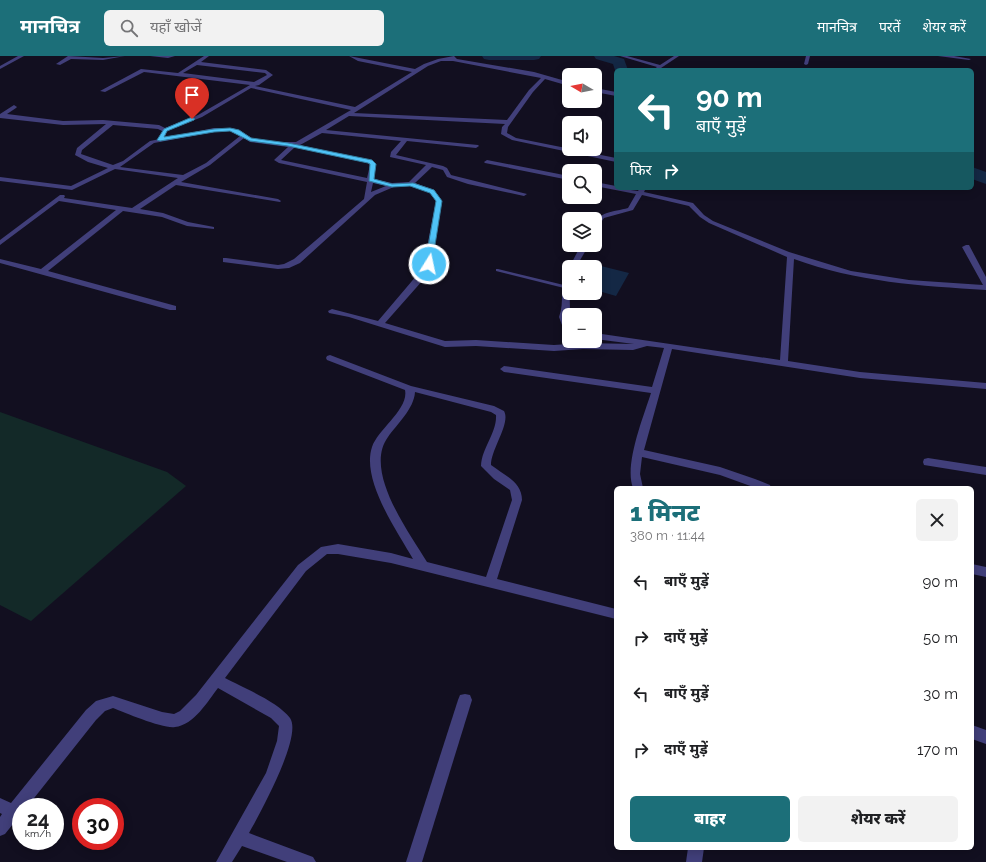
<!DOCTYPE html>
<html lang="hi">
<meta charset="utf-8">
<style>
body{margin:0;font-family:Raleway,"Noto Sans Devanagari",sans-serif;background:#f2f2f2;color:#202124;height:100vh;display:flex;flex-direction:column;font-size:15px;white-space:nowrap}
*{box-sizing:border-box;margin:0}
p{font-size:13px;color:#757577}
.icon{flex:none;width:22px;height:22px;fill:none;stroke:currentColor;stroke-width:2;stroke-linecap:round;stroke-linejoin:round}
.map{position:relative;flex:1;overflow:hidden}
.panel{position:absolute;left:614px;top:430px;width:360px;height:364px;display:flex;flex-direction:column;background:#fff;border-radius:6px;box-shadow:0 2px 10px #0003}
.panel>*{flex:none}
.guide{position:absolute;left:614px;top:12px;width:360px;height:122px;border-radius:6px;box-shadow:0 2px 10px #0003;background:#1c6f79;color:#fff;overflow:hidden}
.needle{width:26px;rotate:280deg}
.controls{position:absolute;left:562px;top:12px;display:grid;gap:8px}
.controls a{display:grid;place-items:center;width:40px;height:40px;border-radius:6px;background:#fff;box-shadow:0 2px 10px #0003;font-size:20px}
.speed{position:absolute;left:12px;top:742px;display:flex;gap:8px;font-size:20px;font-weight:700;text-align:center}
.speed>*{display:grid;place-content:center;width:52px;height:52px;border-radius:50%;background:#fff;box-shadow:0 2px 10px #0003;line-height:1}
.speed small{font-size:10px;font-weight:400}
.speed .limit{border:6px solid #d22;background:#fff;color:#111}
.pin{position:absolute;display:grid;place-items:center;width:34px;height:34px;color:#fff;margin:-41px -17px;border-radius:50% 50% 50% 0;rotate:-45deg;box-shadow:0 0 4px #0007}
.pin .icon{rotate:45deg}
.me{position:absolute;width:44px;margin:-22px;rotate:10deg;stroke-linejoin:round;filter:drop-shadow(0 0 3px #0008)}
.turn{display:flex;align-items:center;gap:14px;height:84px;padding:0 16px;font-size:18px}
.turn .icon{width:52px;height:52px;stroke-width:2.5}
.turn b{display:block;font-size:28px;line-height:34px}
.then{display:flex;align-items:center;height:38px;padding:0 16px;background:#0003;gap:8px;font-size:15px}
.round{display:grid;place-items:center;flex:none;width:42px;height:42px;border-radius:6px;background:#f2f2f2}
.head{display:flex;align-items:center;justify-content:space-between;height:68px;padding:0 16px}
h1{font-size:24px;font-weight:800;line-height:30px;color:#1c6f79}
.action{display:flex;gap:8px;margin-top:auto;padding:8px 16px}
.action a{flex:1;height:46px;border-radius:6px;background:#1c6f79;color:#fff;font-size:16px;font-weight:800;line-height:46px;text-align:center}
.action a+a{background:#f2f2f2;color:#202124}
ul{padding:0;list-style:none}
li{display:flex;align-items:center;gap:12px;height:56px;padding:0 16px}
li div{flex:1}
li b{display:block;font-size:15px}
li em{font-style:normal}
header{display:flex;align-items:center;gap:24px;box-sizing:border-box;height:56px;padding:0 20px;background:#1c6f79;color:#fff}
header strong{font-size:19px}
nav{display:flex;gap:22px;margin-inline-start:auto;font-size:14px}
.search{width:280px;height:36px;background:#f2f2f2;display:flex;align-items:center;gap:10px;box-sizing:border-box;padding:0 14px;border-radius:6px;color:#757577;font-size:15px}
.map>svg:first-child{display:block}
.green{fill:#132928}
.water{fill:#142845}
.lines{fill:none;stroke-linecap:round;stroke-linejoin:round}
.river{fill:#142845;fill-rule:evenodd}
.service{fill:#413f7a;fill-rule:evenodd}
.minor{fill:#413f7a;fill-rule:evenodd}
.route{fill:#4fc3f7;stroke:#337fa1}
</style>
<header>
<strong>मानचित्र</strong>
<div class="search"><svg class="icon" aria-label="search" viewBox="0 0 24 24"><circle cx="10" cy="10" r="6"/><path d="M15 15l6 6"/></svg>यहाँ खोजें</div>
<nav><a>मानचित्र</a><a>परतें</a><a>शेयर करें</a></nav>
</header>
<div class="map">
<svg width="986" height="806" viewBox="0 0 986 806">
<rect width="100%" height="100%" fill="#120f20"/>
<polygon class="green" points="0,356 167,416 186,430 31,565 0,549"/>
<polygon class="water" points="593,208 629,217 616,240 595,234 595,211 591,211"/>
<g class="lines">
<g class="river">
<polygon points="482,0 541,0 539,3 534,4 489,4 484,3"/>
<polygon points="594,0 614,0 624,3 628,14 616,14 616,17 613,8 596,3"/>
<polygon points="972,111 986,116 986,128 972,123"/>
</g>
<polygon class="service" points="496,213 498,213 568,230 568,232 564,232 496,215"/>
<g class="minor">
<polygon points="18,0 24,0 0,13 0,10"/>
<polygon points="68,0 103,2 125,0 103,4 71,3 60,9 56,8"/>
<polygon points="150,0 175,0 168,2"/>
<path d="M204,0h5l-8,6 65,8 7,5 -14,10 -4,1 100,21 57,-35 -54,-11 -9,-5 66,13 9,-5 14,-5 16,-3 3,3 77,13 35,10v4l-24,-7 -12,13 -25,35 -1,6 9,5 100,20v4l-104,-22 -11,-6 1,-7 3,-3 -156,-8 -23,14 152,15 1,1 -3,2 -69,-7 -11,14 47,11 4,2 4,7 76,19 -3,2 -56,-12 -21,-7 -4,-7 -11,-3 -17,16 19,7 8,11 -11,67 -8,12 -38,43 60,18 31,-1 78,5 29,-2 51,1 -39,-5v-6l185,27 7,-103 -78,-34 -9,-6 -11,-11 -47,-11 -9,15 -29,8 -7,10 -2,1c0,-18 19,-17 33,-21l8,-14 -41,-8v-4l21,4v2l22,3 2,-3h6l-2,4 49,11 11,12 9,6 76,31 62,19 58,9 74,5 -21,-38 4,-2h3l17,32v13c-65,-4 -130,-8 -192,-31l-6,102 72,11 126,11v6l-126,-11 -188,-29 -28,101 76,17 35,12 15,6 1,3h-15l-36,-13 -78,-18 -2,17 3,14h-10c-9,-23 10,-70 18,-95l-147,-21 -4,-3 4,-3 148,21 12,-39 -17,-2 -14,4 -50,-1 -29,2 -78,-5 -31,1 -96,-30 -20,-4 -1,-2 4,-2 46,12 45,-53 13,-67 -6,-9 -20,-6h-14l-21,9 -75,68 -11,5 -11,1 -55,-7v-4h3l52,7 6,-1 10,-5 70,-60 3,-17 -88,-19 -5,-3 14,-13 -38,-5 -6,-4 -34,27 -29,17 97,17 3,2 -1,1 -104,-17 -36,24 23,4 25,9 26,5v2l-27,-3 -25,-9 -39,-6 -75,60 128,35v4h-6l-170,-47v-4l41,10 75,-59 -57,-9 -59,44v-5l60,-45h4l1,1 -1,2 68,10 46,-30 -63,-9 -43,21 -72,-9v-4l71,9 37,-18 -20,-6 -13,-7 2,-7 29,-24 -43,1 -63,-7v-4l14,-9 3,2 -1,1 -9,6 56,7 40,-1 56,5 6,3 33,-13 52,-30 -106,-13 -39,20 -5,-1 41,-22 37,4zM441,5h12l88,17 -12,12 -22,30 -153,-7 74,-47zM197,9l68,8 2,2 -13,7 -71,-9zM251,32l100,22 -55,32h-18l-26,-4 -13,-8 -7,-2h-18l-64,13 -27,20 -10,4 -32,-11 1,-4 31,-25 45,4 4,2 -1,5h4l2,-5 35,-14zM230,75l10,5 -34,27 -23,12 -63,-8 34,-24 60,-11zM322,77l79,8 -10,11 -1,5 36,8 -17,17 -17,1 -18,-4 2,-15 -4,-3 -72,-16zM295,91l73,16 2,2 -3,13 -86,-18zM373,127l13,3 -15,6z"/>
<polygon points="620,0 627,0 660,9 674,0 679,0 658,14 653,14 657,11"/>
<polygon points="806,0 810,0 808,8 806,9 804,8"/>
<polygon points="938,0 954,0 971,3 969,4"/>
<polygon points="595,32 616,36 616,40 595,36"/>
<polygon points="487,104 569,120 569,124 485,107 484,106"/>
<polygon points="581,189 589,189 576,211 569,212"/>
<path d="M566,214h3l1,39 -3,8 2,12 -7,-4 -3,-8c6,-15 0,-32 7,-47z"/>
<path d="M330,299l81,31 83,20 10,5c7,12 -13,38 -13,54 13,10 31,17 31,35l-25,79 119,30v10l-225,-56 -53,-9h-11l-21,17 -81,107c19,10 53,24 65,40 13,18 -31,97 -41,115l64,24 3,5h-29l-45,-16 -10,16h-16l50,-89 11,-32 2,-15 -8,-8 -53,-30c-10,13 -24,37 -43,39 -12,2 -49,-14 -62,-19l-8,3 -9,9 -69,87h-6v7l-16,20 -5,2v-19l2,-3 -2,-1v-15l11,5 75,-93 10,-9 17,-5 49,16 12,2 6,-3 16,-16 102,-130 23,-18 17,-3 53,9 22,6c-16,-28 -52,-79 -41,-112 6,-18 37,-38 33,-57l-78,-30 -1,-2 1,-2zM415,336l76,20 5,3c1,18 -14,32 -15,51l13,13 16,11 2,10 -26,77 -59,-15c-18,-30 -64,-91 -39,-125 9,-13 26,-28 27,-45z"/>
<polygon points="928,402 986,411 986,419 924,409 923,406 924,403"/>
<polygon points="972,508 986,511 986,521 972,518"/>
<polygon points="465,638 470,639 472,644 422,806 406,806 458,644 460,639"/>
<polygon points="972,669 986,674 986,688 972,683"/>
<polygon points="688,792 704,792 702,806 686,806"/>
</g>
</g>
<polygon class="route" points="192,61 195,63 194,64 167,75 164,81 214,73 230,72 239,74 251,82 288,87 372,104 376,108 374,123 392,128 413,127 434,134 442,145 432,208 429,210 425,208 436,145 430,137 410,130 392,131 369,125 370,108 368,107 288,90 250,85 230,75 214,76 160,85 157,84 164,73"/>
</svg>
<div class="controls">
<a><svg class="needle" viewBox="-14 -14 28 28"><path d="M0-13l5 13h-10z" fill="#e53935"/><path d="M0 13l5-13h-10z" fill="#757577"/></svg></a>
<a><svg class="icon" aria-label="sound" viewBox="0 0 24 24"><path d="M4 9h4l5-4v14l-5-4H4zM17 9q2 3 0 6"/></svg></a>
<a><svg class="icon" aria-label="search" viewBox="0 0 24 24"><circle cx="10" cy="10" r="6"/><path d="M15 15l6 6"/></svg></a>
<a><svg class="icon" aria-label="layers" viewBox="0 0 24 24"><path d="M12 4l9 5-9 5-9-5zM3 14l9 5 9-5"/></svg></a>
<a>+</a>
<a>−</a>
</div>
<div class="speed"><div>24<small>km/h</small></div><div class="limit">30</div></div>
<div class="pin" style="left:192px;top:63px;background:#d93025"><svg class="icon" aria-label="arrive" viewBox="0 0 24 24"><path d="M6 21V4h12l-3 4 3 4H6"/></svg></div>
<svg class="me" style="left:429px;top:208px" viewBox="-20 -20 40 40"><circle r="17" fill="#4fc3f7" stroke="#fff" stroke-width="3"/><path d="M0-11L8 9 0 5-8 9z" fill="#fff"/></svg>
<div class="guide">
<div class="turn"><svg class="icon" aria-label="left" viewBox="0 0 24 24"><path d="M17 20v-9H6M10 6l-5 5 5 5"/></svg><div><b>90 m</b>बाएँ मुड़ें</div></div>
<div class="then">फिर<svg class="icon" aria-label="right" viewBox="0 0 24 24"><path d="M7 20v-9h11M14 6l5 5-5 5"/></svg></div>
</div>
<section class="panel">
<div class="head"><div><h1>1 मिनट</h1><p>380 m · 11:44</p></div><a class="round"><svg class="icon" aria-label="close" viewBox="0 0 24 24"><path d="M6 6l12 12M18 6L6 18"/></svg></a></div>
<ul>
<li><svg class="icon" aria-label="left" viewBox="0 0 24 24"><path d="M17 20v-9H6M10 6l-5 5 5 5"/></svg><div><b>बाएँ मुड़ें</b></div><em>90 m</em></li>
<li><svg class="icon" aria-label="right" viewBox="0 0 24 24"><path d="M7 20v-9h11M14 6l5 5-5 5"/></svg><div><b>दाएँ मुड़ें</b></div><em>50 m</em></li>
<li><svg class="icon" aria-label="left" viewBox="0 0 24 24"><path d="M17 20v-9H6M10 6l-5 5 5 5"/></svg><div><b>बाएँ मुड़ें</b></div><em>30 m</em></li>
<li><svg class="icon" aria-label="right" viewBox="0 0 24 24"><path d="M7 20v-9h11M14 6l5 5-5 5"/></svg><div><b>दाएँ मुड़ें</b></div><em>170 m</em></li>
</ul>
<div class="action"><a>बाहर</a><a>शेयर करें</a></div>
</section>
</div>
